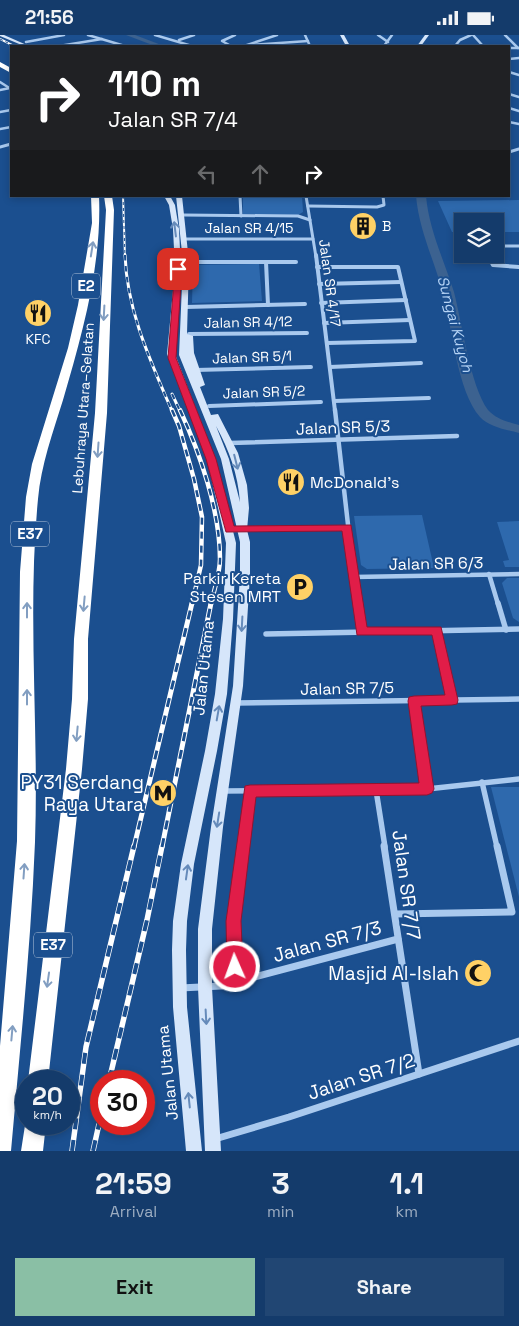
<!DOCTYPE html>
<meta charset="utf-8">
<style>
body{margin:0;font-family:"Space Grotesk",sans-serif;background:#214673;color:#f1f3f6;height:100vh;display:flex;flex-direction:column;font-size:19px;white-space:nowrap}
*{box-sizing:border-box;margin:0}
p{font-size:16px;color:#9dadc1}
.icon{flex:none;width:28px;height:28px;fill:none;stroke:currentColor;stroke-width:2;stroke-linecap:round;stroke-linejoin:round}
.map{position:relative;height:1116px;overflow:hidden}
.sheet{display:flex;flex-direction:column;background:#143b6b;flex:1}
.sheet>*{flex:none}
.guide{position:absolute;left:10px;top:10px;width:500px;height:152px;border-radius:0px;box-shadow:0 2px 8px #0003,0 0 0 1px #33557e;background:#202124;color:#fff;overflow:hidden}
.fabs{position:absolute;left:454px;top:178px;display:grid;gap:10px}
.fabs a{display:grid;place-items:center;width:50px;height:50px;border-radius:0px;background:#143b6b;box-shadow:0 2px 8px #0003,0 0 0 1px #33557e;font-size:25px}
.speed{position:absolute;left:15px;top:1035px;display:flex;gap:10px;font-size:25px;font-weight:700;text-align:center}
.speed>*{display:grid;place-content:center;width:65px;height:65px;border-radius:50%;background:#143b6b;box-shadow:0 2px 8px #0003,0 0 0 1px #33557e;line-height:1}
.speed small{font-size:12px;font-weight:400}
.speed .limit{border:8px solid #d22;background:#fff;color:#111}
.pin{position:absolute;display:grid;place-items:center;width:42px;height:42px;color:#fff;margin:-21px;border-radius:10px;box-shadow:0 2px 8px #0006}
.me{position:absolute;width:55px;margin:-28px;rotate:358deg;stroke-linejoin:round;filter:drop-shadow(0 0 4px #0008)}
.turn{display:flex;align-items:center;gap:18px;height:105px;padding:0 15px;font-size:22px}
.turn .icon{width:65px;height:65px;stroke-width:2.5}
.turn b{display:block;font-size:35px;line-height:42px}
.lanes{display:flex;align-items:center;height:48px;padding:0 15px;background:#0003;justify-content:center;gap:25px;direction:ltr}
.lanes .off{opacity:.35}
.eta{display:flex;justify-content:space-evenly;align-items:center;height:85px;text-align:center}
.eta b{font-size:30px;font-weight:700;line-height:35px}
.cta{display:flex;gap:10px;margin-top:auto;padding:10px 15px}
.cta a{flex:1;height:58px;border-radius:0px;background:#8abfa5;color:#111;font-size:20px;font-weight:700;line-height:58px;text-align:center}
.cta a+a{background:#214673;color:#f1f3f6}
.status{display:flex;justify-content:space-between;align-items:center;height:35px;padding:0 25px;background:#143b6b;direction:ltr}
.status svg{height:14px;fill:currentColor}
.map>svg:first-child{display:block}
.green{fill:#2e69ad}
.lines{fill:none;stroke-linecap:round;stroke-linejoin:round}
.river{fill:#3c6290;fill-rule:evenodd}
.street-far5{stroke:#a9c9ee;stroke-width:2.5}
.street-far4{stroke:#a9c9ee;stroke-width:3}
.street-far3{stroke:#a9c9ee;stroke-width:4}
.street-far2{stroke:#a9c9ee;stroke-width:4.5}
.street-far1{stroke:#a9c9ee;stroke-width:5.5}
.street{stroke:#a9c9ee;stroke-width:7}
.secondary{fill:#d6e6fa;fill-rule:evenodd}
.highway{fill:#fff;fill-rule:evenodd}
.rail-far4-casing{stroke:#fff;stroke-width:2}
.rail-far3-casing{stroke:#fff;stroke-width:3}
.rail-far2-casing{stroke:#fff;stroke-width:4.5}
.rail-far1-casing{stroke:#fff;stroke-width:5}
.rail-casing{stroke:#fff;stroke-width:5.5}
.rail-far4{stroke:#1b4f8f;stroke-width:1;stroke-dasharray:3;stroke-linecap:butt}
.rail-far3{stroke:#1b4f8f;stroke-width:2;stroke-dasharray:5.5;stroke-linecap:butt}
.rail-far2{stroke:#1b4f8f;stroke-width:2.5;stroke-dasharray:7;stroke-linecap:butt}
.rail-far1{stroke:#1b4f8f;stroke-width:3;stroke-dasharray:9;stroke-linecap:butt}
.rail{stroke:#1b4f8f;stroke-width:4;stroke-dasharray:11;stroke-linecap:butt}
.oneway{stroke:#668bba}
.oneway2{stroke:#829ec1}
.route{fill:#e11d48;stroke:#92132f}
.labels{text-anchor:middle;stroke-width:4;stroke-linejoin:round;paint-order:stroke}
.far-poi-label{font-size:14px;fill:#fff;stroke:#1b4f8f;text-anchor:start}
.far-street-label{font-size:14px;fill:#fff;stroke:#1b4f8f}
.shield{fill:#1b4f8f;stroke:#bbcadd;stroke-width:1}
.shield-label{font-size:15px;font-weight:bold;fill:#fff}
.far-water-label{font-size:15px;font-style:italic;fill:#b5d3f5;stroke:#1b4f8f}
.street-label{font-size:16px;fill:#fff;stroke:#1b4f8f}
.poi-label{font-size:16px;fill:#fff;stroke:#1b4f8f;text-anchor:start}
.near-poi-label{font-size:19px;fill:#fff;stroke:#1b4f8f;text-anchor:end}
.near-street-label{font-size:19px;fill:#fff;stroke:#1b4f8f}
</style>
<div class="status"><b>21:56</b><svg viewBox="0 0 49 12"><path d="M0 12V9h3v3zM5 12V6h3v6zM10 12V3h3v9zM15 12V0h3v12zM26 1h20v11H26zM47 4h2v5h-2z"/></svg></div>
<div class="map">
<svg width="519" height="1116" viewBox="0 0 519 1116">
<rect width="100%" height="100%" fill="#1b4f8f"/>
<g class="green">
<polygon points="243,161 302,161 303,177 298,180 243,179"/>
<polygon points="519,165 519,197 495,197 495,186 462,186 462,197 452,197 438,166"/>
<polygon points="259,229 262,266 192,268 193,230"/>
<polygon points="422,480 434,533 367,534 361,530 354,481"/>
<polygon points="519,486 519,532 505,532 503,526 509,525 497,487"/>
<polygon points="507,543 519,543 519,587 513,583 502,548"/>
<polygon points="491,752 519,752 519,862"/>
</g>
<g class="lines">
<g class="river">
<polygon points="126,0 135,0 164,11 155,11"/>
<path d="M416,161h10c3,34 18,64 28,96 8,31 16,93 34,118 8,9 20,12 31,15v8c-12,-3 -30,-6 -39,-16 -23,-26 -28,-90 -37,-124 -9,-33 -24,-63 -27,-97z"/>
</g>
<g class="street-far5">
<polyline points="88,0 125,11"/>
<polyline points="155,0 192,11"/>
<polyline points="305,0 310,11"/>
<polyline points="378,0 388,7"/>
<polyline points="473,0 483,11"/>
<polyline points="505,0 518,13"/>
<polyline points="179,5 194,0"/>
<polyline points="26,7 64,0"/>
<polyline points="249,10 308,6"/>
<polyline points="59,11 102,4"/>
<polyline points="231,11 222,6 235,0"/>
<polyline points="244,11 277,0"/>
<polyline points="381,11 384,11 392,0"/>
<polyline points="455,11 460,5 471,0"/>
<polyline points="509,13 519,13"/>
<polyline points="509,24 519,23"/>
<polyline points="509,37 519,40"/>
<polyline points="0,47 11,54"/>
<polyline points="0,55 10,53"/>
<polyline points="509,59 519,62"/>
<polyline points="509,73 519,76"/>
<polyline points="0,77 11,75"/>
<polyline points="509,87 519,89"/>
<polyline points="0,94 11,92"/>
</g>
<g class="street-far4">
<polyline points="0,112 11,109"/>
<polyline points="509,117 519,114"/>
<polyline points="240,161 241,181"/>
<polyline points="306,161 316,222"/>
<polyline points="308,171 377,172 384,170 383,161"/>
<polyline points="183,180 298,181 310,185"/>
<polyline points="185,204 313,204"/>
<polyline points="495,211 519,211"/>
<polyline points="487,219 488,222"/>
</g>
<g class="street-far3">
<polyline points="316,220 335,376"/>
<polyline points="488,220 493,230 519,232"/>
<polyline points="186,227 296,227"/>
<polyline points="266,227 268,270"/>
<polyline points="317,232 398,232 415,306 327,308"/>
<polyline points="319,249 401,247"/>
<polyline points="321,268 406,265"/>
<polyline points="185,272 305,269"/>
<polyline points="324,288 410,285"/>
<polyline points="189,299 307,298"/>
<polyline points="330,332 421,328"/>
<polyline points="195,335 311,332"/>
<polyline points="334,366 429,363"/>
<polyline points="209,371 321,367"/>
</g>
<g class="street-far2">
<polyline points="335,375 357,569"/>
<polyline points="230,408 457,401"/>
<polyline points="229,495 347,493"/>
<polyline points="489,539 498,569"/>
<polyline points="354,542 519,539"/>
</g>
<g class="street-far1">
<polyline points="357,568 361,597"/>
<polyline points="498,568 506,595"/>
<polyline points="437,596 452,665"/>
<polyline points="266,599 519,594"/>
<polyline points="414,666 427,754"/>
<polyline points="236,668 519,664"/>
<polyline points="482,747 497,812"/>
<polyline points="376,755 385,812"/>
<polyline points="223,756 427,754 519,744"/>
<polyline points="243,812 250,756"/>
</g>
<g class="street">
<polyline points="384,811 419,1039"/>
<polyline points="395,879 512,877 497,811"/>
<polyline points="236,947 234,886 243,811"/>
<polyline points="180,953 221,951 398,904"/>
<polyline points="215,1104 289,1082 519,1006"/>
</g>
<g class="secondary">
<polygon points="0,0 4,0 29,11 24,11 0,1"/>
<polygon points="340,0 344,0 350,11 346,11"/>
<polygon points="425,0 429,0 421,11 417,11"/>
<polygon points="164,161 170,161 175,170 179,194 181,234 175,319 215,424 236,508 233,584 227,659 217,716 194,829 187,886 186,915 187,972 202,1116 186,1116 173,972 172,915 173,886 181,829 205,716 215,659 223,584 226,508 207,424 167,319 175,234 173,194 169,170"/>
<path d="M176,161h6l7,66 -2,72 6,2 1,17 11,32 -5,2 11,28 7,-1 20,39 9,32 2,23 -2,22 3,12v33l-7,111 -20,141 -11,102v58l9,164h-16l-7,-164v-58l13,-102 22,-141 7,-111v-33l-19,-83 -42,-104 4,-93zM216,391c13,24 22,48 24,76l-11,-43z"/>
</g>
<g class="highway">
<polygon points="0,27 11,33 11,38 0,32"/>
<path d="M91,161h8c3,69 -17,139 -36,204 -10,32 -22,65 -25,99 -11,114 1,229 -3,343 -4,103 -15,206 -24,309h-11v-105l17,-205 3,-269 6,-75 6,-33 36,-116 10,-43 14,-82z"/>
<polygon points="104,161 112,161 114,175 107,378 88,604 88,664 82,734 48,1046 28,1046 66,734 72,664 74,604 95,378 106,175"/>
<polygon points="26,1084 26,1089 46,1089 43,1116 21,1116"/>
</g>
<g class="rail-far4-casing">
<g id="rail-far4">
<polyline points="0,4 14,11"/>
<polyline points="123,161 125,222"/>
</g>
</g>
<g class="rail-far3-casing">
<g id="rail-far3">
<path d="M125,220c2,56 25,105 47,156"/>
<polyline points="172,359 180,376"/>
</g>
</g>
<g class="rail-far2-casing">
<g id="rail-far2">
<polyline points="172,375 179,391 194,444 202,482 201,530 192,569"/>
<path d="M180,375c20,43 40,101 40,149 0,14 -6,31 -9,45"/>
</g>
</g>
<g class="rail-far1-casing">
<g id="rail-far1">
<polyline points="134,812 192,568"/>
<polyline points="162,812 211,568"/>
</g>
</g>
<g class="rail-casing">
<g id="rail">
<polyline points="109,1046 147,885 162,811"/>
<polyline points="72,1116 86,1012 134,811"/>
<polyline points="93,1116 101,1080"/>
</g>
</g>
<use href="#rail-far4" class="rail-far4"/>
<use href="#rail-far3" class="rail-far3"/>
<use href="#rail-far2" class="rail-far2"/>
<use href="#rail-far1" class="rail-far1"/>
<use href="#rail" class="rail"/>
</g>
<defs><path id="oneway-shaft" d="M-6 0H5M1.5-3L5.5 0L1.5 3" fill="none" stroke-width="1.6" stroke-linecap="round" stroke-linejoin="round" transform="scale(1.25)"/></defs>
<g class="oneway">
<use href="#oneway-shaft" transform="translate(175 194) rotate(-97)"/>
<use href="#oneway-shaft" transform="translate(236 427) rotate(76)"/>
<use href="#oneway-shaft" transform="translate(242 589) rotate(93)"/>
<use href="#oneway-shaft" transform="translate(218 678) rotate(-80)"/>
<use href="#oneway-shaft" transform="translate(218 785) rotate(99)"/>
<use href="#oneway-shaft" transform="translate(187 837) rotate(-82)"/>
<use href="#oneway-shaft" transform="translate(206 982) rotate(87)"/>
<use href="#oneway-shaft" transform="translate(189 1065) rotate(-96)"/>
</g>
<g class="oneway2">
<use href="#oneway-shaft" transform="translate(92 214) rotate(-81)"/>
<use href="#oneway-shaft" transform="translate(104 278) rotate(93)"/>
<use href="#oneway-shaft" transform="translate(98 415) rotate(94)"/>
<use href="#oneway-shaft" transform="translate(84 569) rotate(95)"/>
<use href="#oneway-shaft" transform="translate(27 575) rotate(-90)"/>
<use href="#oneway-shaft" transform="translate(27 662) rotate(-90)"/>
<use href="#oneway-shaft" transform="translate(77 699) rotate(95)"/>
<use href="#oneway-shaft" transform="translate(24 836) rotate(-86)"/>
<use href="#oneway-shaft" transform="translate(48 945) rotate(98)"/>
<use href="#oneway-shaft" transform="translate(12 998) rotate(-85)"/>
</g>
<polygon class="route" points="175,232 182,234 176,323 216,424 234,491 351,490 367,592 441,592 458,665 457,669 452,670 421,671 434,754 432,758 427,760 256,762 241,886 243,932 241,937 235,940 229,937 227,932 226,886 245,751 250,750 419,748 408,666 409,662 414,661 445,660 432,600 357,600 342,496 226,497 206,424 168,323"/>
<defs>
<g id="building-disc" transform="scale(1.4375)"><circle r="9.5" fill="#ffd166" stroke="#1b4f8f"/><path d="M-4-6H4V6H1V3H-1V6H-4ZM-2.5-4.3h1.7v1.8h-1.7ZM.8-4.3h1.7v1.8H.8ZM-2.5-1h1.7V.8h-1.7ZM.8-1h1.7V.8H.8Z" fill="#111"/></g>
<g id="restaurant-disc" transform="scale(1.4375)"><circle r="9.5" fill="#ffd166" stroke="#1b4f8f"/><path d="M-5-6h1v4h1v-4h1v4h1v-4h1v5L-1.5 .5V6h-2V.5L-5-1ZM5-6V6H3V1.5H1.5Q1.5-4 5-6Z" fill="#111"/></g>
<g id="parking-disc" transform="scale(1.4375)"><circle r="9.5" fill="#ffd166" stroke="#1b4f8f"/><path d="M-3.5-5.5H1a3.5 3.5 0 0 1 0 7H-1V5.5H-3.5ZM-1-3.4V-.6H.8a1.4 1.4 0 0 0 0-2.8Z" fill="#111"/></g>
<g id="metro-disc" transform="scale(1.4375)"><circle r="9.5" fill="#ffd166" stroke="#1b4f8f"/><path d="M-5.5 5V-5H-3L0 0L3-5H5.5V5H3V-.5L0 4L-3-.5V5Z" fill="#111"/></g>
<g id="mosque-disc" transform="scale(1.4375)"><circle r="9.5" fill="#ffd166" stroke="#1b4f8f"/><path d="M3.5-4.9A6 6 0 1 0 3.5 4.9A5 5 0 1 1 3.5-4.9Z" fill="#111"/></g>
</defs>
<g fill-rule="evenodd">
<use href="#building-disc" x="363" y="191"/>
<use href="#restaurant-disc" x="38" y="278"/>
<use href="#restaurant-disc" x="291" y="447"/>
<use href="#parking-disc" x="300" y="552"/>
<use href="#metro-disc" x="163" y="758"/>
<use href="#mosque-disc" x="478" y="938"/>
</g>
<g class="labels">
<g class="far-poi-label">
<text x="382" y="196">B</text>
<text x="38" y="309" text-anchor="middle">KFC</text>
</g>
<g class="far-street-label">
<text x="249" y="198">Jalan SR 4/15</text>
<text transform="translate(330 248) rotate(82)" y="5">Jalan SR 4/17</text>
<text transform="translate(248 287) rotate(-1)" y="5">Jalan SR 4/12</text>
<text transform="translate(252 322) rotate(-2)" y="5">Jalan SR 5/1</text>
<text transform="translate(264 357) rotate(-2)" y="5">Jalan SR 5/2</text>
<text transform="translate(83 373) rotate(-86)" y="5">Lebuhraya Utara–Selatan</text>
</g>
<g class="shield">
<rect x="72" y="238.5" width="28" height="25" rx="4"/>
<rect x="11" y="486.5" width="38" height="25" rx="4"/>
<rect x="34" y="897.5" width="38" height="25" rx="4"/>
</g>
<g class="shield-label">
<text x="86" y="256">E2</text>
<text x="30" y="504">E37</text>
<text x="53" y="915">E37</text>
</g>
<g class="far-water-label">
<text transform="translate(455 289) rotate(75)" y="5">Sungai Kuyoh</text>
</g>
<g class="street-label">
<text transform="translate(343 392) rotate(-2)" y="6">Jalan SR 5/3</text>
<text transform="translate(436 528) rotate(-1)" y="6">Jalan SR 6/3</text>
<text transform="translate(203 633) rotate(-84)" y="6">Jalan Utama</text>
<text transform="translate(347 653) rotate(-1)" y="6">Jalan SR 7/5</text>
<text transform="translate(167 1038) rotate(-96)" y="6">Jalan Utama</text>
</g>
<g class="poi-label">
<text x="310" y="453">McDonald's</text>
<text x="281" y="549" text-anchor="end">Parkir Kereta<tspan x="281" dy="18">Stesen MRT</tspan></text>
</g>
<g class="near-poi-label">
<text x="144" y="754">PY31 Serdang<tspan x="144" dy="22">Raya Utara</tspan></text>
<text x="459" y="945">Masjid Al-Islah</text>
</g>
<g class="near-street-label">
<text transform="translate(407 850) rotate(82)" y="7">Jalan SR 7/7</text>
<text transform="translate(327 906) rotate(-15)" y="7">Jalan SR 7/3</text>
<text transform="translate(361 1041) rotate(-18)" y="7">Jalan SR 7/2</text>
</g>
</g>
</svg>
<div class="fabs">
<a><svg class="icon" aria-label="layers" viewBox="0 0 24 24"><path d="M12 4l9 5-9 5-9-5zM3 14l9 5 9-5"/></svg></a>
</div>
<div class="speed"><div>20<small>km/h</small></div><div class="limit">30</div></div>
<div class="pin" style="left:178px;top:234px;background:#d93025"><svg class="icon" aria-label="arrive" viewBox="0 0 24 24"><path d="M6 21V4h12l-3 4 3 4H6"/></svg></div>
<svg class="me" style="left:235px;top:932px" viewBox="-20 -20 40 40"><circle r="17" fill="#e11d48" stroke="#fff" stroke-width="3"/><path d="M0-11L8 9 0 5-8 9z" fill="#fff"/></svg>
<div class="guide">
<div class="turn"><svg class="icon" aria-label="right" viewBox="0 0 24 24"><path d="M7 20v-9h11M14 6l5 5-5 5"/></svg><div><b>110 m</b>Jalan SR 7/4</div></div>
<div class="lanes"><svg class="icon off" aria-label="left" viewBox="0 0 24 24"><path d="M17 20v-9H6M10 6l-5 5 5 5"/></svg><svg class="icon off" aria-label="ahead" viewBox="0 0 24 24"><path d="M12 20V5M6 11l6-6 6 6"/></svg><svg class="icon" aria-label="right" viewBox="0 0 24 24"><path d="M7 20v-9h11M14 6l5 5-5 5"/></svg></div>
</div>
</div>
<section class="sheet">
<div class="eta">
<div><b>21:59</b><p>Arrival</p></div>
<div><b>3</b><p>min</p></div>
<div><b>1.1</b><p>km</p></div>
</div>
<div class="cta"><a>Exit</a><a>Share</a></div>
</section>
